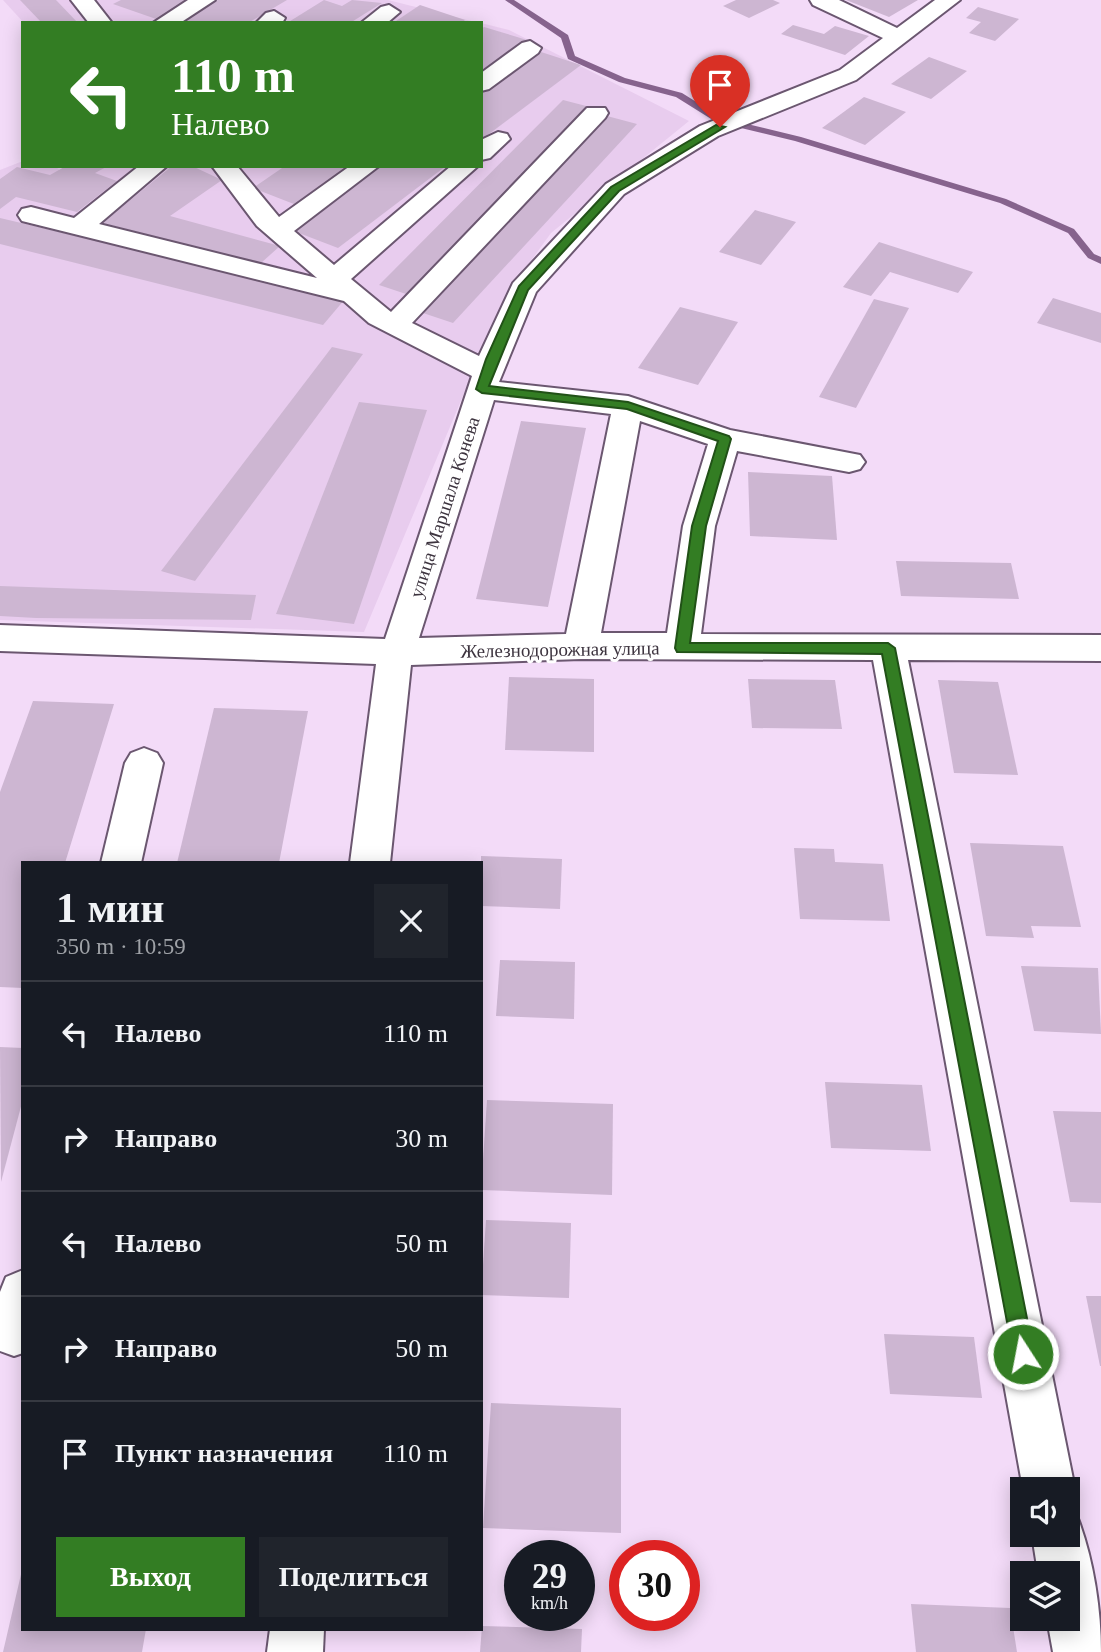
<!DOCTYPE html>
<html lang="ru">
<meta charset="utf-8">
<style>
body{margin:0;font-family:"Times New Roman",serif;background:#20242c;color:#f1f3f6;height:100vh;display:flex;flex-direction:column;font-size:26px;white-space:nowrap}
*{box-sizing:border-box;margin:0}
p{font-size:23px;color:#9ea1a6}
.icon{flex:none;width:38px;height:38px;fill:none;stroke:currentColor;stroke-width:2;stroke-linecap:round;stroke-linejoin:round}
.map{position:relative;flex:1;overflow:hidden}
.panel{position:absolute;left:21px;top:861px;width:462px;height:770px;display:flex;flex-direction:column;background:#171b24;border-radius:0px;box-shadow:0 4px 18px #0003}
.panel>*{flex:none}
.banner{position:absolute;left:21px;top:21px;width:462px;height:147px;border-radius:0px;box-shadow:0 4px 18px #0003;background:#337d23;color:#fff;overflow:hidden}
.controls{position:absolute;left:1010px;top:1477px;display:grid;gap:14px}
.controls a{display:grid;place-items:center;width:70px;height:70px;border-radius:0px;background:#171b24;box-shadow:0 4px 18px #0003;font-size:35px}
.speed{position:absolute;left:504px;top:1540px;display:flex;gap:14px;font-size:35px;font-weight:700;text-align:center}
.speed>*{display:grid;place-content:center;width:91px;height:91px;border-radius:50%;background:#171b24;box-shadow:0 4px 18px #0003;line-height:1}
.speed small{font-size:18px;font-weight:400}
.speed .limit{border:10px solid #d22;background:#fff;color:#111}
.pin{position:absolute;display:grid;place-items:center;width:60px;height:60px;color:#fff;margin:-72px -30px;border-radius:50% 50% 50% 0;rotate:-45deg;box-shadow:0 0 7px #0007}
.pin .icon{rotate:45deg}
.me{position:absolute;width:77px;margin:-38px;rotate:349deg;stroke-linejoin:round;filter:drop-shadow(0 0 5px #0008)}
.turn{display:flex;align-items:center;gap:24px;height:147px;padding:0 35px;font-size:32px}
.turn .icon{width:91px;height:91px;stroke-width:2.5}
.turn b{display:block;font-size:49px;line-height:60px}
.round{display:grid;place-items:center;flex:none;width:74px;height:74px;border-radius:0px;background:#20242c}
.overview{display:flex;align-items:center;justify-content:space-between;height:119px;padding:0 35px}
h1{font-size:42px;font-weight:600;line-height:52px}
.button{display:flex;gap:14px;margin-top:auto;padding:14px 35px}
.button a{flex:1;height:80px;border-radius:0px;background:#337d23;color:#fff;font-size:28px;font-weight:600;line-height:80px;text-align:center}
.button a+a{background:#20242c;color:#f1f3f6}
ul{padding:0;list-style:none}
li{display:flex;align-items:center;gap:21px;height:105px;padding:0 35px;border-top:2px solid #363941}
li div{flex:1}
li b{display:block;font-size:26px}
li em{font-style:normal}
.map>svg:first-child{display:block}
.built{fill:#e8ccee}
.lines{fill:none;stroke-linecap:round;stroke-linejoin:round}
.stream{fill:#86638d;fill-rule:evenodd}
.building{fill:#cdb6d2}
.minor-casing{stroke:#6b5770;stroke-width:4}
.minor{fill:#fff;fill-rule:evenodd}
.route{fill:#337d23;stroke:#215117;stroke-width:2}
.labels{text-anchor:middle;stroke-width:6;stroke-linejoin:round;paint-order:stroke}
.street-label{font-size:19px;fill:#3d343f;stroke:#fff}
</style>
<div class="map">
<svg width="1101" height="1652" viewBox="0 0 1101 1652">
<rect width="100%" height="100%" fill="#f3dbf8"/>
<g class="built">
<polygon points="3,0 388,0 479,23 24,23"/>
<polygon points="481,23 509,30 689,121 551,233 504,298 364,632 0,620 0,170 23,161 23,166 54,166 60,170 67,166 481,166"/>
</g>
<g class="lines">
<polygon class="stream" points="505,0 514,0 568,35 575,56 625,78 682,93 722,118 801,137 1006,199 1074,229 1094,254 1101,257 1101,264 1088,258 1068,233 1000,203 795,141 716,122 676,97 619,82 568,59 561,38"/>
</g>
<g class="building">
<polygon points="20,0 56,0 78,23 42,23"/>
<polygon points="121,0 193,0 159,20 113,4"/>
<polygon points="218,0 287,0 248,23 178,23"/>
<polygon points="324,0 342,6 352,0 382,3 350,23 287,23"/>
<polygon points="736,0 773,0 780,3 749,18 723,6"/>
<polygon points="846,0 918,0 889,17"/>
<polygon points="420,5 465,20 461,23 393,23"/>
<polygon points="978,7 1019,19 995,41 969,33 981,22 966,18"/>
<polygon points="793,25 824,34 835,26 869,36 845,55 781,34"/>
<polygon points="484,27 527,40 481,73 481,29"/>
<polygon points="538,51 581,65 481,140 481,92"/>
<polygon points="929,57 967,71 931,99 891,84"/>
<polygon points="864,97 906,112 865,145 822,128"/>
<polygon points="563,100 590,107 409,295 379,285"/>
<polygon points="607,116 637,124 453,323 420,312"/>
<polygon points="66,166 108,166 95,173 117,181 77,212 16,197 0,209 0,179 17,167 50,175"/>
<polygon points="172,166 192,166 222,180 170,216 280,246 261,263 102,223"/>
<polygon points="285,166 354,166 299,206 253,188"/>
<polygon points="379,166 446,166 338,248 291,230"/>
<polygon points="755,210 796,222 761,265 719,252"/>
<polygon points="0,218 345,299 323,325 0,244"/>
<polygon points="879,242 973,272 958,293 890,272 871,296 843,287"/>
<polygon points="1053,298 1101,313 1101,343 1037,323"/>
<polygon points="874,299 909,308 856,408 819,397"/>
<polygon points="680,307 738,322 698,385 638,368"/>
<polygon points="332,347 363,354 195,581 161,571"/>
<polygon points="359,402 427,410 354,624 276,614"/>
<polygon points="521,421 586,428 548,607 476,599"/>
<polygon points="748,472 832,476 837,540 750,536"/>
<polygon points="896,561 1011,563 1019,599 901,596"/>
<polygon points="0,586 256,595 251,620 36,618 0,616"/>
<polygon points="509,677 594,679 594,752 505,750"/>
<polygon points="748,679 835,680 842,729 752,728"/>
<polygon points="938,680 998,682 1018,775 954,773"/>
<polygon points="33,701 114,704 65,863 23,863 23,988 0,987 0,792"/>
<polygon points="214,708 308,711 279,863 177,863"/>
<polygon points="970,843 1063,846 1081,927 1031,926 1034,938 986,936"/>
<polygon points="794,848 834,849 835,862 883,864 890,921 800,919"/>
<polygon points="481,856 562,859 560,909 481,906"/>
<polygon points="500,960 575,962 574,1019 496,1016"/>
<polygon points="1021,966 1098,968 1101,1034 1034,1031"/>
<polygon points="0,1047 23,1048 23,1099 1,1182"/>
<polygon points="825,1082 922,1085 931,1151 831,1148"/>
<polygon points="487,1100 613,1104 612,1195 481,1190"/>
<polygon points="1053,1111 1101,1112 1101,1203 1070,1202"/>
<polygon points="486,1220 571,1223 569,1298 481,1295"/>
<polygon points="1086,1296 1101,1296 1101,1366 1100,1366"/>
<polygon points="884,1334 974,1337 982,1398 890,1394"/>
<polygon points="491,1403 621,1408 621,1533 483,1528"/>
<polygon points="22,1570 23,1629 146,1629 142,1652 3,1652"/>
<polygon points="911,1604 1010,1608 1017,1652 916,1652"/>
<polygon points="482,1626 582,1629 581,1652 480,1652"/>
</g>
<g class="lines">
<g class="minor-casing">
<g id="minor">
<polygon points="71,0 94,0 112,23 89,23"/>
<polygon points="188,0 215,0 180,23 153,23"/>
<path d="M810,0h29l58,28 38,-28h25l-104,80 -138,56 -94,58 -88,98 -37,90 129,14 102,34 130,25 5,7 -5,7 -11,3 -112,-21 -22,75 -14,108 400,1v26l-193,-1 167,829 -7,18v-18h-45l-150,-829 -292,-1 -170,6 -21,198h-40l26,-199 -376,-13v-26l385,14 87,-263 -103,-53 -25,-22 -322,-80 -4,-6 4,-6 9,-2 43,11 65,-52h28l-68,58 218,54 -60,-52 -45,-60h25l42,51 71,-51h29l-85,65 40,34 117,-99h27l-127,113 40,33 196,-204h18l3,5 -3,5 -193,205 67,33 34,-73 93,-99 94,-58 140,-56 43,-32 -70,-33zM494,400l117,14 -45,220 -147,4zM640,421l68,23 -25,82 -16,107h-66z"/>
<polygon points="389,5 400,12 387,23 361,23 381,7"/>
<polygon points="274,11 285,18 282,23 256,23 266,13"/>
<polygon points="530,41 541,48 538,53 489,89 481,91 481,73 522,43"/>
<polygon points="498,132 507,134 510,139 490,158 481,160 481,140"/>
<polygon points="144,748 157,753 163,763 141,863 101,863 125,763 131,753"/>
<polygon points="23,1270 23,1353 14,1356 0,1351 0,1292 6,1277"/>
<path d="M1068,1513l9,3c16,41 24,92 24,136h-48l-6,-33h21v-46h-30l-6,-38h36z"/>
<polygon points="270,1629 324,1629 323,1652 267,1652"/>
</g>
</g>
<use href="#minor" class="minor"/>
</g>
<polygon class="route" points="716,125 725,127 619,191 528,290 489,386 628,402 729,436 731,439 706,526 690,643 888,643 895,648 1034,1354 1031,1361 1023,1364 1016,1361 1013,1354 882,654 677,652 675,648 692,526 718,441 627,409 482,393 476,389 486,359 519,286 611,187"/>
<g class="labels">
<g class="street-label">
<text transform="translate(444 507) rotate(-72)" y="7">улица Маршала Конева</text>
<text transform="translate(560 649) rotate(-1)" y="7">Железнодорожная улица</text>
</g>
</g>
</svg>
<div class="controls">
<a><svg class="icon" aria-label="sound" viewBox="0 0 24 24"><path d="M4 9h4l5-4v14l-5-4H4zM17 9q2 3 0 6"/></svg></a>
<a><svg class="icon" aria-label="layers" viewBox="0 0 24 24"><path d="M12 4l9 5-9 5-9-5zM3 14l9 5 9-5"/></svg></a>
</div>
<div class="speed"><div>29<small>km/h</small></div><div class="limit">30</div></div>
<div class="pin" style="left:720px;top:127px;background:#d93025"><svg class="icon" aria-label="arrive" viewBox="0 0 24 24"><path d="M6 21V4h12l-3 4 3 4H6"/></svg></div>
<svg class="me" style="left:1023px;top:1354px" viewBox="-20 -20 40 40"><circle r="17" fill="#337d23" stroke="#fff" stroke-width="3"/><path d="M0-11L8 9 0 5-8 9z" fill="#fff"/></svg>
<div class="banner">
<div class="turn"><svg class="icon" aria-label="left" viewBox="0 0 24 24"><path d="M17 20v-9H6M10 6l-5 5 5 5"/></svg><div><b>110 m</b>Налево</div></div>
</div>
<section class="panel">
<div class="overview"><div><h1>1 мин</h1><p>350 m · 10:59</p></div><a class="round"><svg class="icon" aria-label="close" viewBox="0 0 24 24"><path d="M6 6l12 12M18 6L6 18"/></svg></a></div>
<ul>
<li><svg class="icon" aria-label="left" viewBox="0 0 24 24"><path d="M17 20v-9H6M10 6l-5 5 5 5"/></svg><div><b>Налево</b></div><em>110 m</em></li>
<li><svg class="icon" aria-label="right" viewBox="0 0 24 24"><path d="M7 20v-9h11M14 6l5 5-5 5"/></svg><div><b>Направо</b></div><em>30 m</em></li>
<li><svg class="icon" aria-label="left" viewBox="0 0 24 24"><path d="M17 20v-9H6M10 6l-5 5 5 5"/></svg><div><b>Налево</b></div><em>50 m</em></li>
<li><svg class="icon" aria-label="right" viewBox="0 0 24 24"><path d="M7 20v-9h11M14 6l5 5-5 5"/></svg><div><b>Направо</b></div><em>50 m</em></li>
<li><svg class="icon" aria-label="arrive" viewBox="0 0 24 24"><path d="M6 21V4h12l-3 4 3 4H6"/></svg><div><b>Пункт назначения</b></div><em>110 m</em></li>
</ul>
<div class="button"><a>Выход</a><a>Поделиться</a></div>
</section>
</div>
